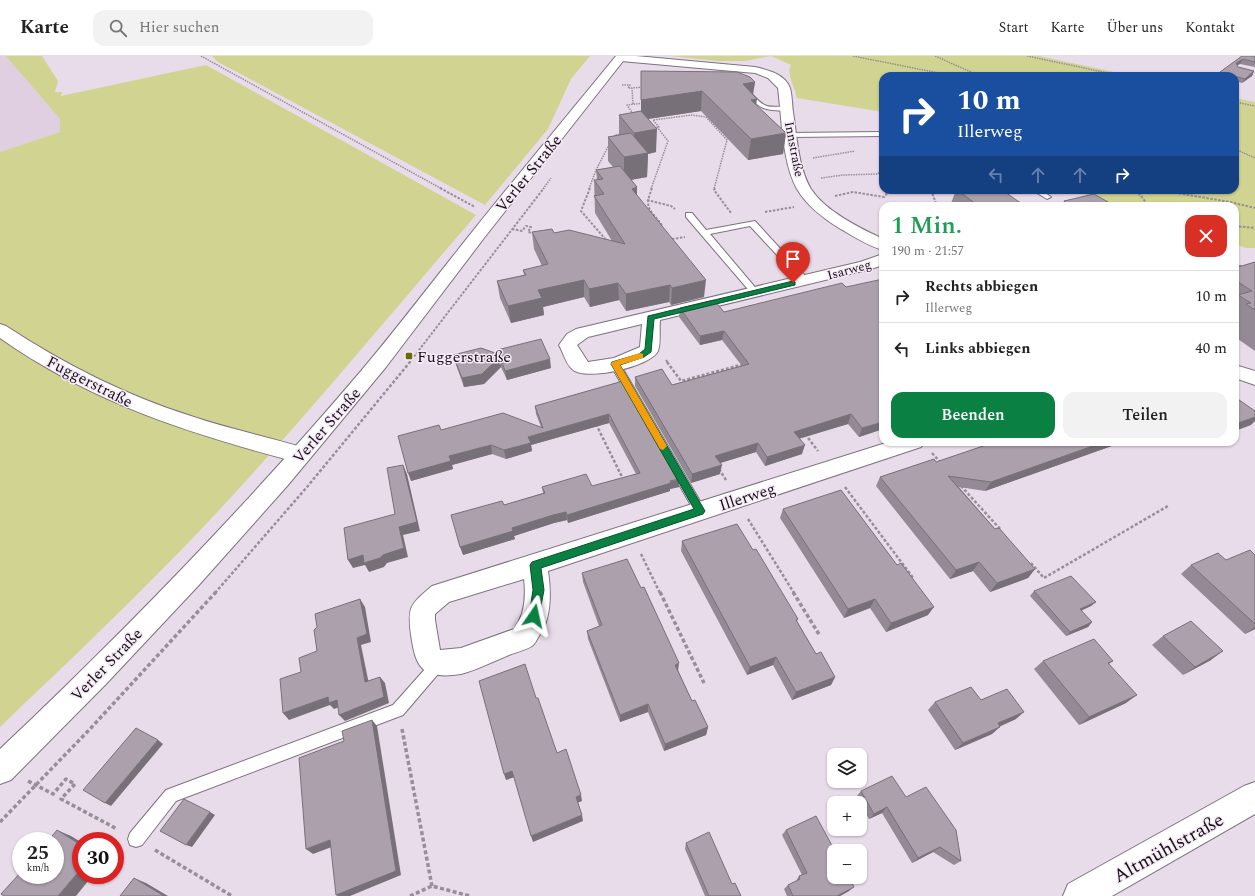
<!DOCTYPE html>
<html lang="de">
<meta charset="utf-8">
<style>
body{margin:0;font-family:Spectral,serif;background:#f2f2f2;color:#222;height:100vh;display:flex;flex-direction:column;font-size:15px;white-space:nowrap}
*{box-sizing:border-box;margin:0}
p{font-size:13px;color:#767676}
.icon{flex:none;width:22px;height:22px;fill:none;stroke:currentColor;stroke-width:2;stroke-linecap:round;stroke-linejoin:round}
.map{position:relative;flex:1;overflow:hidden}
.drawer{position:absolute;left:879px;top:146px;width:360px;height:244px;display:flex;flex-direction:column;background:#fff;border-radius:12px;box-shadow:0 1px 3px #0004}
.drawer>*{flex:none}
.guide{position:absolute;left:879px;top:16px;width:360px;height:122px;border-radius:12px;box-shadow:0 1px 3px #0004;background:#1a4fa0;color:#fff;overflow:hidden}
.tools{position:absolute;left:827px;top:692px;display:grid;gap:8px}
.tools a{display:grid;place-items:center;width:40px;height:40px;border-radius:8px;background:#fff;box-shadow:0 1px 3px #0004;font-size:20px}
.speed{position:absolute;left:12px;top:776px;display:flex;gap:8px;font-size:20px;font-weight:700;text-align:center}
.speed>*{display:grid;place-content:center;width:52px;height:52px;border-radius:50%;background:#fff;box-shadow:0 1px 3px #0004;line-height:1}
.speed small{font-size:10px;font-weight:400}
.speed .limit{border:6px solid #d22;background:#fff;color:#111}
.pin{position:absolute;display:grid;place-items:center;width:34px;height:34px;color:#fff;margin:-41px -17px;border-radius:50% 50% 50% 0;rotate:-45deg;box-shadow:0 0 4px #0007}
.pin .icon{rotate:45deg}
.me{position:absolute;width:44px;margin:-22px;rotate:11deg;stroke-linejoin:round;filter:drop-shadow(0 0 3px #0008)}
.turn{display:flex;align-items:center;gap:14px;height:84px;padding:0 12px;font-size:18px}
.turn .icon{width:52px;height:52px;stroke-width:2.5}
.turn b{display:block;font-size:28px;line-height:34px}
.lanes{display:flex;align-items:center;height:38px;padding:0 12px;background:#0003;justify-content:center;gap:20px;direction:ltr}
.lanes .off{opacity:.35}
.round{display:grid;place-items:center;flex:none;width:42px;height:42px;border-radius:12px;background:#f2f2f2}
.overview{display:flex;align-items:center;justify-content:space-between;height:68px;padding:0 12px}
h1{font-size:24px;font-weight:600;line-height:30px;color:#1e9e55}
.primary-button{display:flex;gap:8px;margin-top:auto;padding:8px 12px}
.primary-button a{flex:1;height:46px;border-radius:12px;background:#0b8043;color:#fff;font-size:16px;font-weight:600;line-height:46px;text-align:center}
.primary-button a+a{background:#f2f2f2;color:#222}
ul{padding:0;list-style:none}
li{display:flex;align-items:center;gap:12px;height:52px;padding:0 12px;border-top:1px solid #e0e0e0}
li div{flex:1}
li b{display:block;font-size:15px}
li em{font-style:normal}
header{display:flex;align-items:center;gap:24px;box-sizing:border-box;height:56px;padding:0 20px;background:#fff;border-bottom:1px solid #e0e0e0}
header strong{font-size:19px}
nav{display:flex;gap:22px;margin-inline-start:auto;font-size:14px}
.search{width:280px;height:36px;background:#f2f2f2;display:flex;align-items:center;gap:10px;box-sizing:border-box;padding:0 14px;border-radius:12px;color:#767676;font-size:15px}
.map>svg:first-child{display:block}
.built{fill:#e0cee1}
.green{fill:#d1d391}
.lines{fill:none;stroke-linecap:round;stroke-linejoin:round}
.service-casing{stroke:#7d727e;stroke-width:2}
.minor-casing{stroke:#7d727e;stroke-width:2}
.secondary-casing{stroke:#7d727e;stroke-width:2}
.path-far3{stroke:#978e98;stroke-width:1.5;stroke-dasharray:1.5 1;stroke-linecap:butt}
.path-far2{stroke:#978e98;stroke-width:2;stroke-dasharray:2.5 1.5;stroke-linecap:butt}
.path-far1{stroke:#978e98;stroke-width:2.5;stroke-dasharray:3 2;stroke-linecap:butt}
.path{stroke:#978e98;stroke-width:3.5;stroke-dasharray:4 2.5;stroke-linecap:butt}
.service{fill:#fff;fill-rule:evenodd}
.minor{fill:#fff;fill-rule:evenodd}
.secondary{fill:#fff;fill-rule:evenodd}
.wall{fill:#948a95}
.shaded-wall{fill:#787079}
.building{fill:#aca0ad;stroke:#787079}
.route{fill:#0b8043;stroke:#07532c}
.slow{fill:#f59e0b}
.poi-dot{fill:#6b6b0b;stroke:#f6e9f7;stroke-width:1.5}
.labels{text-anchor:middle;stroke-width:3;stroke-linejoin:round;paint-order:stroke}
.far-street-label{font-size:13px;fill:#151115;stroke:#f6e9f7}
.street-label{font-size:16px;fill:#151115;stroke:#f6e9f7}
.poi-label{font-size:16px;fill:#151115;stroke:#f6e9f7;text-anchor:start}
.near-street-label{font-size:19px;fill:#151115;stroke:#f6e9f7}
</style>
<header>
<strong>Karte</strong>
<div class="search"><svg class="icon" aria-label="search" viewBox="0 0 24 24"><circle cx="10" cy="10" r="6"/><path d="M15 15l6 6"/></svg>Hier suchen</div>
<nav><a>Start</a><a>Karte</a><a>Über uns</a><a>Kontakt</a></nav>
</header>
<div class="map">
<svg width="1255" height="840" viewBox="0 0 1255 840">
<rect width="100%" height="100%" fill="#e9dcea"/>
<polygon class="built" points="0,0 6,0 60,63 60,76 0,96"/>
<g class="green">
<path d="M6,0h36l16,25 -3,11h7l-1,4 145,-31 270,150c-89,103 -175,208 -268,307 -67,71 -138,138 -208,205v-575l60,-20v-13z"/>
<polygon points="212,0 590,0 571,23 548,73 485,149 218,6"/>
<path d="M671,0h368l94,20h-250v36l-86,-14c-2,-11 -11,-24 -6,-33l-20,-9 -26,5h-28z"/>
<polygon points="1235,42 1255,46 1255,192 1246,192 1235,188 1235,150 1120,150 1072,134 1235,134"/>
</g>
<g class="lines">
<g class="service-casing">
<g id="service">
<path d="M745,35h4c5,5 11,13 18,15 7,2 17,-1 23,3l-3,2c-24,-1 -25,-1 -42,-18z"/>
<polygon points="883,76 883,80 791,81 788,79 791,77"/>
<polygon points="1032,134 1041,134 1051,141 1047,143"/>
<polygon points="686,157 692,157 706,174 755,165 809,224 805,227 802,226 750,170 710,178 759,236 758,238 752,238 686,161"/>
<polygon points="615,305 620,308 704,452 706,455 704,458 700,460 696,458 610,308"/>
<polygon points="439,601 444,603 446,607 444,611 403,659 176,745 142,789 136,791 130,789 128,783 130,777 166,734 393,649 434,603"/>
</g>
</g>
<g class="minor-casing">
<g id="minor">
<path d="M617,0h19l119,11c13,3 30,7 35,21 2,7 2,17 3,24 4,25 5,55 18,77 14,22 49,39 72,50v11c-15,-4 -30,-14 -44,-22 -16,-10 -32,-22 -42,-39 -15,-27 -15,-70 -19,-101l-10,-10 -13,-5 -134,-12 -4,-1 -1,-2z"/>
<path d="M883,198v11l-12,4 -211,51c-1,9 1,23 -2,31 -6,15 -73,31 -86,18 -6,-5 -9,-17 -13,-24l8,-11 9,-5 284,-67zM642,268l-2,23 -26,11 -26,4 -11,-17 11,-8z"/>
<path d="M0,268l6,2c58,38 119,69 185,90 38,13 78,21 117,33l3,6 -3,6 -8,2c-109,-29 -206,-59 -300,-125z"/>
<polygon points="1235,309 1255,315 1255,329 1235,322"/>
<path d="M889,386h36l-4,5 -373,124c3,21 4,47 -9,65 -2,3 -4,8 -7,10 -6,4 -16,6 -23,9 -15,6 -32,15 -48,19 -12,2 -29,3 -38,-5 -9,-9 -10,-23 -12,-34 -4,-29 0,-31 21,-49zM524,523c2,17 1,36 -10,50l-53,19 -21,2 -5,-30v-6l14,-12z"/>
<polygon points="1255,726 1255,758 1112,840 1063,840 1068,828 1244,730"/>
</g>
</g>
<g class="secondary-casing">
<path id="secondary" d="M616,0h11l-143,182 -98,129 -98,118 -90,101 -92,98 -95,96 -11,4v-35c127,-120 248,-245 361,-378 33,-39 64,-80 96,-120 52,-66 106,-130 159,-195z"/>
</g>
<g class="path-far3">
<polyline points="201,0 442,133"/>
<polyline points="853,0 954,20"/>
<polyline points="935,0 980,20"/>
<polyline points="1027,0 1122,20"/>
<polyline points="622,29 630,29 628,32 632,32"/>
<polyline points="1235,46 1255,50"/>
<polyline points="633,48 632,32 643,31"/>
<polyline points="633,58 627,49 644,47"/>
<polyline points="654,72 659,71 653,64 692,59 706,61 727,84 714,133"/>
<polyline points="613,83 615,79 621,78"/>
<polyline points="1235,93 1255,102"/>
<polyline points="813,102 855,95"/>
<polyline points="821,122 843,119 878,118 881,113"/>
<polyline points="543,133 551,122"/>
<polyline points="589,133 596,114 609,89"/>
<polyline points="651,133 668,85 657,71"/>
</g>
<g class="path-far2">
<polyline points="440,132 475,151"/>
<polyline points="590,132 581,155 607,185"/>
<path d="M652,132c-8,21 -3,20 10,37"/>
<polyline points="715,132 714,134 731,157"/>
<polyline points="931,134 937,150"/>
<polyline points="1136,134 1149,150"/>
<polyline points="1159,134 1230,146 1255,152"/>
<polyline points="835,140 853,136 884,141 890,134"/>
<polyline points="647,144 671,150 675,153"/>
<polyline points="765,156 794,151"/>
<polyline points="1235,170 1255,172"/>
<polyline points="512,173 522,175 526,170 531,171 528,176 535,178"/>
<polyline points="672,183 685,181"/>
<polyline points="1235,210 1244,210"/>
<polyline points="666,304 668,307"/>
<polyline points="409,307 544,132"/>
</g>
<g class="path-far1">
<polyline points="667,306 681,325 744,308"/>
<polyline points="596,368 623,423"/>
<polyline points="805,378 818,395"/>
<polyline points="932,397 941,407"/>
<polyline points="719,413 726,424"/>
<polyline points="961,430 1001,474"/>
<polyline points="845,431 914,523"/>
<polyline points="748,463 794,537"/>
<polyline points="641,498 660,537"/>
<polyline points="1031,507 1044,522 1168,450"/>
<polyline points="215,537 307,431 410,306"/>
</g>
<g class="path">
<polyline points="660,536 704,627"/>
<polyline points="793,536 820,580"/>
<polyline points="402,673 432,830"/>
<polyline points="28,725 53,738 66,723 75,728 61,743 117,773"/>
<polyline points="0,766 90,673 216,536"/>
<polyline points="155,794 232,840"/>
<polyline points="410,840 432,830 470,840"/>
</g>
<use href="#service" class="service"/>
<use href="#minor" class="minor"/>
<use href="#secondary" class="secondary"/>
</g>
<g class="wall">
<polygon points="1242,0 1255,0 1255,11 1240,8 1237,9 1238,11 1254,15 1252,20 1242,27 1235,25 1235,20 1218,20 1220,16"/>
<polygon points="641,15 755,26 753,39 756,49 786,77 783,98 748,104 701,55 648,63 656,96 648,98 647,121 631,124 637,131 637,139 704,241 671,249 669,246 626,255 619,244 590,251 584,241 543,251 544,259 511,267 500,242 497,225 524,219 523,214 542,210 534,193 532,176 554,177 612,185 595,157 594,124 597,124 596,114 613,111 608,105 608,81 619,79 619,59 641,55"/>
<polygon points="956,134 1025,150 950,150"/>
<polygon points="1064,145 1115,150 1061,150"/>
<polygon points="1255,206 1255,295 1235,281 1235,212"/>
<polygon points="680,252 724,256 883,373 859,381 848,368 799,382 802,398 765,410 756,396 720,407 720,418 691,427 635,330 635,321 672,329 742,310 722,284 700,289 679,261"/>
<polygon points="497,294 551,312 507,324 501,311 484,328 464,331 456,309 453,299 498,298"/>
<polygon points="623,325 679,423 679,431 670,433 670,435 568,467 567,464 554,467 514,480 515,483 463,499 504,449 543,437 542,431 592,430 636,418 609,367 531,389 532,395 506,403 492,398 452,409 453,413 411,425 441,374 541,371 536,358 535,350"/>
<polygon points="995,386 1123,386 985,435 959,431 995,473 1035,513 1028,522 990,536 973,515 950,523 876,430 880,421 936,406"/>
<polygon points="1194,386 1203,386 1196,388"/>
<polygon points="783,453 928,559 886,576 870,552 844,562 780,462"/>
<polygon points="682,485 753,494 798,563 797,565 816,598 835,621 831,629 792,644 773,609 747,619 681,495"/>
<polygon points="1255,499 1255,573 1245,578 1181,518 1191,509 1226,504"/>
<polygon points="582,517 678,614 692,645 708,671 706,679 664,695 648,656 620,666 588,583 587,575 599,570 583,526"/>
<polygon points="1034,535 1096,546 1091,550 1081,555 1092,566 1088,571 1066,580 1030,540"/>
<polygon points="1163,580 1211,604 1183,619 1152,589"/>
<polygon points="1043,605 1113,605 1109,608 1126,647 1079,669 1034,613"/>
<polygon points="981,644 1016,663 1000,670 992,678 955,694 928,654 935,646"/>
<polygon points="861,735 906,741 961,805 954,809 933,796 912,807 882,757 869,763 856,741"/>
<polygon points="786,774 849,835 840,840 787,840 784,833 788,829 796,825 799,820 802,819 782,779"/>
<polygon points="686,787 732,828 741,840 705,840 685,793"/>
</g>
<g class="shaded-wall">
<polygon points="1243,3 1240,8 1233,11 1236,7"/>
<polygon points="1254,15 1252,20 1242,27 1245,23"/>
<polygon points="755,26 752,43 757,43 754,63 743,28"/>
<polygon points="702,35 701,55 641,64 641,44"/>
<polygon points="657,73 656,96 648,98 647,121 624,125 624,101 634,99 634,77"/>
<polygon points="786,77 783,98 748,104 751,83"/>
<polygon points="637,131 637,148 632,133"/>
<polygon points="584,224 584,241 543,251 544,259 511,267 508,250 538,234"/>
<polygon points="706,224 704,241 671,249 672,232"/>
<polygon points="618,227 619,244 590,251 589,233"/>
<polygon points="670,229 669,246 626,255 626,238"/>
<polygon points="724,275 722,284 700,289 700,280"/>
<polygon points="500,301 501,311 484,328 464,331 462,322"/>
<polygon points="550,303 551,312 507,324 505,315"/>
<polygon points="609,358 609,367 531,389 532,395 506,403 504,394 528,381"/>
<polygon points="851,358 848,368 792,385 794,376"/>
<polygon points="1255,361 1255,365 1251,369 1235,375 1235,368"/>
<polygon points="883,366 883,373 859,381 862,372"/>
<polygon points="1104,386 1123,386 985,435 991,426"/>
<polygon points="1199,386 1203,386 1196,388"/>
<polygon points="758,387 756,396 714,409 715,400"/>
<polygon points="491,389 492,398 452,409 453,413 411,425 408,417 449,400"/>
<polygon points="805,389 802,398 765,410 767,401"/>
<polygon points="403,409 407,418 420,475 403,479 408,501 387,507 384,511 369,516 365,509 353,512 348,504 399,471"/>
<polygon points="722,409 720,418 691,427 692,418"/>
<polygon points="679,423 679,431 670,433 670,435 568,467 567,459"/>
<polygon points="566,456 567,464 554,467 514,480 515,483 463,499 460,491 512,472 553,459"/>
<polygon points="979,506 973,515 950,523 956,514"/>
<polygon points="1035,513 1028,522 990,536 997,527"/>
<polygon points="360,543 365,551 371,586 361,589 370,633 365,626 357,582"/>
<polygon points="875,543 870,552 844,562 848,553"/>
<polygon points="1096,546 1091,550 1075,557 1080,553"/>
<polygon points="934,551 928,559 886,576 891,567"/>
<polygon points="1092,566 1088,571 1066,580 1070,576"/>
<polygon points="1255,571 1255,573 1245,578"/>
<polygon points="1223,595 1211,604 1183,619 1195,611"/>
<polygon points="776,601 773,609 747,619 750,611"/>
<polygon points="679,607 678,615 675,609"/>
<polygon points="380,621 385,627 389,647 345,665 339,659"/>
<polygon points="835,621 831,629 792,644 796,636"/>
<polygon points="1137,639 1126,647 1079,669 1089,661"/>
<polygon points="328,641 337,644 342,650 334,653 330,649 289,664 283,657"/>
<polygon points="648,648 648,656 620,666 620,659"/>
<polygon points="1024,656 1016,663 990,675 998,667"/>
<polygon points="372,664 377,670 401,819 350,840 338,840 336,839"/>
<polygon points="708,671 706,679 664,695 665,688"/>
<polygon points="1000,671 992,678 955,694 963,687"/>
<polygon points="158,684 163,688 111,750 105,747"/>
<polygon points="512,715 515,721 506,724 504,718"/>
<polygon points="581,739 582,745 577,747 576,741"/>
<polygon points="887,751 882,757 869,763 874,758"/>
<polygon points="210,756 215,759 192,791 186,789"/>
<polygon points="582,759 583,765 533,786 531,780"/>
<polygon points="57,774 71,780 81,786 81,789"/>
<polygon points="330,784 337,789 313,798 306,793"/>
<polygon points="940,791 933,796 912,807 918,802"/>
<polygon points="81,813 81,819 93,819 76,840 58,840"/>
<polygon points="134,822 146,827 168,840 164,840"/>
<polygon points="854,831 849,835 840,840 837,840"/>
</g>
<g class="building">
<polygon points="1242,0 1255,0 1255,6 1243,3 1236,7 1238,11 1254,15 1245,23 1220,16"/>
<polygon points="641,15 737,16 750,21 755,26 743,28 757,43 751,44 786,77 751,83 702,35 641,44"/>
<polygon points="641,55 657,73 634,77 619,59"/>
<polygon points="631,77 648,97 624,101 608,81"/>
<polygon points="620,110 637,131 632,133 706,224 672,232 670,229 626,238 618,227 589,233 584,224 538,234 542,242 508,250 497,225 526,219 523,214 548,208 532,176 552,173 554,177 569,174 625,188 594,140 604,138 594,124 603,123 596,114"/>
<polygon points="957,134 1002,134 1025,150 966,150 976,148"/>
<polygon points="1094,138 1115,150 1071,150 1064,145"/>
<polygon points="1255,206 1255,254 1246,248 1251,247 1238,239 1252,235 1235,224 1235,212"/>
<polygon points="883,223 883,366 862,372 851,358 794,376 805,389 767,401 758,387 715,400 722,409 692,418 635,321 662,313 672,329 749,308 724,275 700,280 680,252 714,244 724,256 842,227 846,231"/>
<polygon points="541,283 550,303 505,315 500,301 482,318 462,322 453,299 481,292 498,298 497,294"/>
<polygon points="623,325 679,423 670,425 671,427 567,459 566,456 553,459 512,472 513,475 460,491 451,459 502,445 504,449 545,437 542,431 586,418 592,430 640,417 609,358 528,381 531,387 504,394 491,389 449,400 451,405 408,417 398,380 439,369 441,374 503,357 543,372 535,350"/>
<polygon points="1235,341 1255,355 1255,361 1235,368"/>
<polygon points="995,386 1104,386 991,426 948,420 995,473 999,472 1035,513 997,527 979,506 956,514 880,421 934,403 936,406"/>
<polygon points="403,409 417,466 399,471 404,492 383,499 380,502 364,507 363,499 348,504 344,472 395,458 387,412"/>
<polygon points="841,434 897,509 901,507 934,551 891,567 875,543 848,553 783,453"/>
<polygon points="737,468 753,494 756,493 798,563 796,564 816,598 821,596 835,621 796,636 776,601 750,611 682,485"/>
<polygon points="1250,494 1255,499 1255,568 1191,509 1218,497 1226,504"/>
<polygon points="627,503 641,532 644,531 679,607 675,609 692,645 695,644 708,671 665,688 648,648 620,659 587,575 602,569 582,517"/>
<polygon points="1071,520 1096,546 1080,553 1092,566 1070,576 1034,535"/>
<polygon points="360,543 367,578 357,582 365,626 380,621 384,641 339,659 337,644 329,647 328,641 283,657 280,623 301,616 299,602 317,595 314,574 317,571 315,558"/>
<polygon points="1191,565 1223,595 1195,611 1163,580"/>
<polygon points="1094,583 1113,605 1108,607 1137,639 1089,661 1043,605"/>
<polygon points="525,608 536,642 538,642 557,697 566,693 581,739 576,741 582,759 531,780 512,715 504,718 479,625"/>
<polygon points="971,631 981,644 1007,633 1024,656 998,667 1000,671 963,687 935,646"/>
<polygon points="372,664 396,815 336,839 330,784 306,793 299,702 344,685 342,675"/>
<polygon points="136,672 158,684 105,747 83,734"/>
<polygon points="892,720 906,741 926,731 956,774 961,805 940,791 918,802 887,751 874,758 861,735"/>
<polygon points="184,743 210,756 186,789 160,775"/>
<polygon points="816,760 835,795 834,795 834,821 849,821 854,831 837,840 793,840 788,829 800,823 799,820 807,817 786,774"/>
<polygon points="57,774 81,789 81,813 58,840 4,840 1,838 21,816 21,819 55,819 55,785 48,785"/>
<polygon points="709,776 732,828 735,827 741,840 709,840 686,787"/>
<polygon points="134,822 164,840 120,840"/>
</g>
<polygon class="route" points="793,225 795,226 795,229 654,263 651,296 644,301 620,309 705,455 703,458 541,512 544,534 539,560 538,564 534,565 530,564 529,560 533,534 530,509 532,506 694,453 611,308 612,306 639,298 645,293 648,260"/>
<polygon class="slow" points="640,297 643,298 643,302 620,309 667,390 663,394 660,393 611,308 612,306"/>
<rect class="poi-dot" x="405" y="296" width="8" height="8" rx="2"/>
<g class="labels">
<g class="far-street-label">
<text transform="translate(795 93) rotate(79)" y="5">Innstraße</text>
<text transform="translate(849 213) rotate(-15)" y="5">Isarweg</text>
</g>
<g class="street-label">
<text transform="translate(528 117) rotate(-51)" y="6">Verler Straße</text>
<text transform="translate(90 325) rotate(27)" y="6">Fuggerstraße</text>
<text transform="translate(326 369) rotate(-49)" y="6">Verler Straße</text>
<text transform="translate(747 440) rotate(-18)" y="6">Illerweg</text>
<text transform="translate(106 608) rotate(-46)" y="6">Verler Straße</text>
</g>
<g class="poi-label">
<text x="417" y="306">Fuggerstraße</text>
</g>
<g class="near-street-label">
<text transform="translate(1168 791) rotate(-29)" y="7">Altmühlstraße</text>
</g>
</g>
</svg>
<div class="tools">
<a><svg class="icon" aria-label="layers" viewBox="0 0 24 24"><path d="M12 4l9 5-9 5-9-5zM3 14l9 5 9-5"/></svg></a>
<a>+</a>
<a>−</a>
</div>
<div class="speed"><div>25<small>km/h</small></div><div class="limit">30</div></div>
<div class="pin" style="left:793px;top:227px;background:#d93025"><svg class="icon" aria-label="arrive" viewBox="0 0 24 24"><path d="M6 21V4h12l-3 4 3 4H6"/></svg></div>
<svg class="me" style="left:534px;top:560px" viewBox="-20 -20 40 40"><path d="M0-17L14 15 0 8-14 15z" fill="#0b8043" stroke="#fff" stroke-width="4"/></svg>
<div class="guide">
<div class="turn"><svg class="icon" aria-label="right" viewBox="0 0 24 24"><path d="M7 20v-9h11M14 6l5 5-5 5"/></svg><div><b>10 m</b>Illerweg</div></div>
<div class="lanes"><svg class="icon off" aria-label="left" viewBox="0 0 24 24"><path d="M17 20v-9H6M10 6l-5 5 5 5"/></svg><svg class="icon off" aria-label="ahead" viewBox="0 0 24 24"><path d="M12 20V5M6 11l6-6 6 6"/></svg><svg class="icon off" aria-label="ahead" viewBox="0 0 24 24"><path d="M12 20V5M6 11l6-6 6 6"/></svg><svg class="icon" aria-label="right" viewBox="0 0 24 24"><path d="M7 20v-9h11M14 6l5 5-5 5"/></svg></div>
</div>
<section class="drawer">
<div class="overview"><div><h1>1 Min.</h1><p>190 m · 21:57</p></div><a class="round" style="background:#d93025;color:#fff"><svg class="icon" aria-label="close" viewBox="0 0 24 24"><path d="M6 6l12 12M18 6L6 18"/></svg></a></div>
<ul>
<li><svg class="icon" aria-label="right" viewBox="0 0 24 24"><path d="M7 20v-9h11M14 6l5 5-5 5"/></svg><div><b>Rechts abbiegen</b><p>Illerweg</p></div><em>10 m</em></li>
<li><svg class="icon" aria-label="left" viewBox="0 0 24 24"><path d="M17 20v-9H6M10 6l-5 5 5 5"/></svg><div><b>Links abbiegen</b></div><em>40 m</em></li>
</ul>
<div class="primary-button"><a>Beenden</a><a>Teilen</a></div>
</section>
</div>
